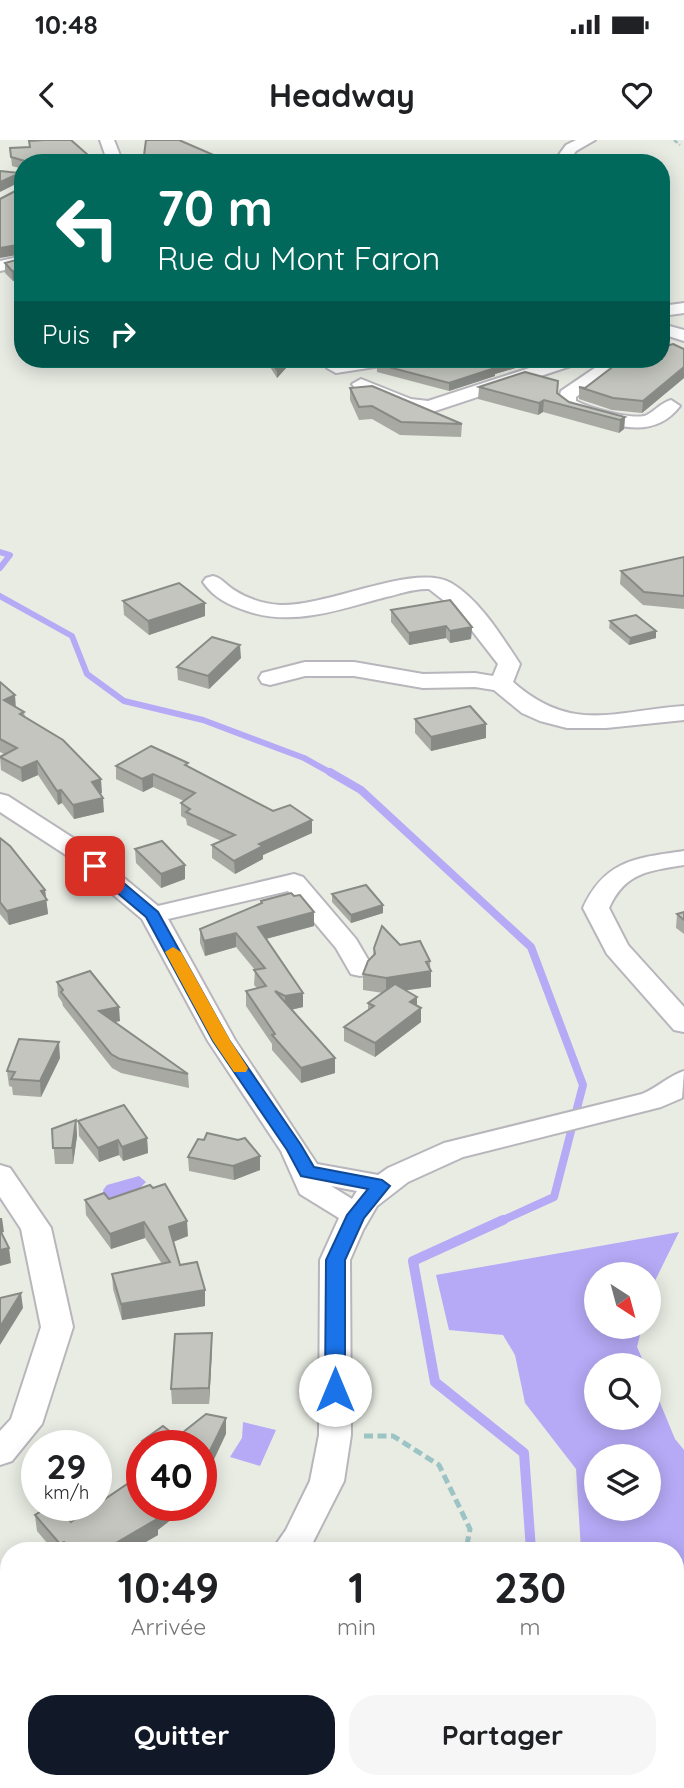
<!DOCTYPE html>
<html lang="fr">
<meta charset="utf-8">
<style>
body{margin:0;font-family:Quicksand,sans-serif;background:#f6f6f6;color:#202124;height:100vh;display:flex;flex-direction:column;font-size:26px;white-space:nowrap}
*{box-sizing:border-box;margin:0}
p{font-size:23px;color:#757577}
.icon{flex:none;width:38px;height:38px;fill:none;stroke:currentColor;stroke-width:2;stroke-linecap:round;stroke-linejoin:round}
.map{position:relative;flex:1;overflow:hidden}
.panel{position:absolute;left:0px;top:1402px;width:684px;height:247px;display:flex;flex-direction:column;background:#fff;border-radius:28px 28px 0 0;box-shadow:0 4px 18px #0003}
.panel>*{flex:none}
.guide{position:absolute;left:14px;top:14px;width:656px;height:214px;border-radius:28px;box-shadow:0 4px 18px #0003;background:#00695c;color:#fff;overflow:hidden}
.needle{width:46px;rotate:144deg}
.controls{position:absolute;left:584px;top:1122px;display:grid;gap:14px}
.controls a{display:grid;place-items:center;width:77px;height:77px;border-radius:50%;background:#fff;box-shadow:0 4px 18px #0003;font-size:35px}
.speed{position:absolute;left:21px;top:1290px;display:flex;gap:14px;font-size:35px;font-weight:700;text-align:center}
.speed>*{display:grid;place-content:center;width:91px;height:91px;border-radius:50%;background:#fff;box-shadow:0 4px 18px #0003;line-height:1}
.speed small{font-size:18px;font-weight:400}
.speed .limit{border:10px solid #d22;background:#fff;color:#111}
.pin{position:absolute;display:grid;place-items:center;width:60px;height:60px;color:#fff;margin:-30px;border-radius:14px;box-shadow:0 4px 10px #0006}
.me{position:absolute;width:77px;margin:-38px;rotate:0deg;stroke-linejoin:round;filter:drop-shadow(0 0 5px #0008)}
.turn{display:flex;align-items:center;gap:24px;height:147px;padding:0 28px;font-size:32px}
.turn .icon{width:91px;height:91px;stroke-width:2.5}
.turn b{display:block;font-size:49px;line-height:60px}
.then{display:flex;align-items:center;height:66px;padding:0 28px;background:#0003;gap:14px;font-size:26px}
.eta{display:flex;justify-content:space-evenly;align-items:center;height:119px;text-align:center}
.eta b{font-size:42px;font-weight:800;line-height:49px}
.button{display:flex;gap:14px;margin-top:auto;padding:14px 28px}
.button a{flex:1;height:80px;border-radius:28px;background:#111827;color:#fff;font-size:28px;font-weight:800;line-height:80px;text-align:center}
.button a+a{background:#f6f6f6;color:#202124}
.status{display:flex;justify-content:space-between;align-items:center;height:49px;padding:0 35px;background:#fff;direction:ltr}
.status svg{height:19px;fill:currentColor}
header{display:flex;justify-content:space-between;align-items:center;height:91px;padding:0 28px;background:#fff;font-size:32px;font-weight:800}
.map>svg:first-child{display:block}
.water{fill:#b6a9f6;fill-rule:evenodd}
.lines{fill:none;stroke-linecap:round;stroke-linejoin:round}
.stream-far2{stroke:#b6a9f6;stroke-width:6}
.stream-far1{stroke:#b6a9f6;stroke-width:8}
.stream{stroke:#b6a9f6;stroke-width:10}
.minor-casing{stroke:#b8b6bc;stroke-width:4}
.path-far1{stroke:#9dc4c5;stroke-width:2.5;stroke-dasharray:4.5 2.5;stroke-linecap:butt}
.path{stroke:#9dc4c5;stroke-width:5;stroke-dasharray:9 4.5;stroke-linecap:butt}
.minor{fill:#fff;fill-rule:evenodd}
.wall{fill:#a8a9a3}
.shaded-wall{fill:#888a85}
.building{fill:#c3c5be;stroke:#888a85;stroke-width:2}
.route{fill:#1a73e8;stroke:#114b97;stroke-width:2}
.slow{fill:#f59e0b}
</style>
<div class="status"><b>10:48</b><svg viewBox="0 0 49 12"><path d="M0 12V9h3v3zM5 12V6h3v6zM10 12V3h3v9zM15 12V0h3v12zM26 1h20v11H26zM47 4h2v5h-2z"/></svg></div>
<header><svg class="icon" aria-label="back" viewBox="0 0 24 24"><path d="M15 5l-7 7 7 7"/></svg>Headway<svg class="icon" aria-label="heart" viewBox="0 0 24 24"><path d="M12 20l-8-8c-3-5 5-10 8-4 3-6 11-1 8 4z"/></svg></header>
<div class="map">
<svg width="684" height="1648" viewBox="0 0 684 1648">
<rect width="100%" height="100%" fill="#e8ece3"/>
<g class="water">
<polygon points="139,1036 146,1042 139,1049 112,1059 104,1055 103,1050 107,1045"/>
<path d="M679,1092l-30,61v-19h-52v52l45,1 -5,20 8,18h-48v53h52v-42l26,63 9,11v338h-159l3,-8h148v-230h-95l-5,-81 -51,-66 -10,-48 -12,-20 -54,-5 -13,-55zM597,1316h52v52h-52z"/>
<polygon points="243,1282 276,1290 260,1326 230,1317 242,1298"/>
</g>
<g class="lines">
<g class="stream-far2">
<polyline points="0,412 10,415 0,428"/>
<polyline points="0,456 72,496 87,534 124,561 203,580 304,618 333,634"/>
</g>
<polyline class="stream-far1" points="330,632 361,650 531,807 583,945 554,1057 499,1082"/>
<g class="stream">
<polyline points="503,1080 413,1121 435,1242 524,1313 531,1410"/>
<polyline points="458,1648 462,1640"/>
</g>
<g class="minor-casing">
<g id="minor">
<polygon points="100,0 114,0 123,23 108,23"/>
<polygon points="576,0 595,0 576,11 568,23 553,23 566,5"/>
<polygon points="220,18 236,18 243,23 213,23"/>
<polygon points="23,116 23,126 0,131 0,121"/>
<polygon points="684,163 684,173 662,176 662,166"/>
<polygon points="662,184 684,190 684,201 662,194"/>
<polygon points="361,219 403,219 394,224 336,233 327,228 330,224"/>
<polygon points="557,219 583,219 580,223 429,273 400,268 355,248 352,244 361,239 411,259 428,261"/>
<path d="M608,219h20l-52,38v4c13,7 58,20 71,14 9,-5 14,-12 24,-15l9,6c-29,38 -73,16 -111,6l-11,-9 3,-12z"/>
<path d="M213,436c9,2 13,9 21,14 14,9 30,14 46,15 47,2 135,-43 171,-22 29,17 51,54 69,81l-7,18c59,52 101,29 171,24v14l-78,8h-39l-27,-7 -18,-8 -28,-23 -19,-3 -52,1 -69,-12h-49l-35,9 -8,-2 -3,-5 3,-5 43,-11h49l69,12 52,-1 18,3 5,-12 -42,-54 -27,-21c-15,-1 -29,5 -43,8 -45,12 -92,30 -139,14 -18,-6 -33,-13 -44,-29l3,-4z"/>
<path d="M0,654l8,2 76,49 74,61 136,-32 9,3 53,62 17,29 -4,6 -9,2 -9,-2 -15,-26 -48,-57 -120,28 67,121 82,124 61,11 10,-7 56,-25 198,-49c15,-6 28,-19 42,-23l-2,27 -21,9 -198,50 -55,25 -31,24 -14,24 -13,30 1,175 -7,46 -35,69h-37l14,-20 24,-49 9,-46 1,-175 19,-42 -39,-24 -19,-43 -73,-110 -66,-122 -76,-64 -66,-43zM331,1046l26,5 -5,8z"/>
<path d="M684,711v14c-35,6 -59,7 -75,43l19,37 56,62v25l-10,-2 -67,-76 -24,-46c22,-48 53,-50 101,-57z"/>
<polygon points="0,1025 10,1028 51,1088 73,1187 42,1284 12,1321 0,1325 0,1291 11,1279 41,1187 21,1089 0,1057"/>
<polygon points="9,1638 9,1640 52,1640 48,1648 4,1648"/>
</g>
</g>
<polyline class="path-far1" points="674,0 680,5"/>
<g class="path">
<polyline points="364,1296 393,1296 439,1325 470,1389 466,1410"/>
<polyline points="405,1648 408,1640"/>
</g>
<use href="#minor" class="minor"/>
</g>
<g class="wall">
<polygon points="10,8 97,23 23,23 23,29 12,26"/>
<polygon points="23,118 13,141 5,133 5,123"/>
<polygon points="684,209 684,238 642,273 612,270 579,259 579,247 585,248"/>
<polygon points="265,219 303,219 295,228 287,227 277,238"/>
<polygon points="393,219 546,219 495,234 495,236 449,251 377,232 377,224"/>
<polygon points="479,247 558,253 569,262 625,277 624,289 619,293 543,272 538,275 478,259"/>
<polygon points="350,248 462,284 461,297 400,295 372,279 359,280 350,260"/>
<polygon points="684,417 684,469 643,465 620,444 621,431"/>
<polygon points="123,461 205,476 149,495 124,475"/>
<polygon points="391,470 472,487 471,499 450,503 446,498 409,505 391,482"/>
<polygon points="610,481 656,491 656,498 629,505 609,488"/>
<polygon points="241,518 209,549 178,540 177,527"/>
<polygon points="0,542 16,567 24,572 25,577 102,653 100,654 104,672 74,679 62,663 58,665 38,635 22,642 1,630 0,616 4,614 0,612"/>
<polygon points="415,579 486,584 486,598 431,611 415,593"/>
<polygon points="116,626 188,626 312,693 263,715 263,719 235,734 212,718 212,705 221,701 187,685 186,679 181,676 181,663 184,661 153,647 143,652 116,639"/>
<polygon points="0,698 45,750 48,774 9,785 0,774"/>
<polygon points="135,709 185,725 185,739 161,748 136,723"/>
<polygon points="332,754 383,765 383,773 351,783 332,762"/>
<polygon points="294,756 314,772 314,786 266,799 303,867 291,870 335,933 301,943 272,910 272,904 246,866 246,851 257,848 254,845 255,830 236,807 205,816 200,803 200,789 261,763 261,761"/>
<polygon points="684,772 684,794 676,788 677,774"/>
<polygon points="400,805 430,821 431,847 405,850 417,857 417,865 421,882 375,917 344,901 344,887 368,870 368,863 383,853 363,850 363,834 373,816 374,808"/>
<polygon points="57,842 120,881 115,882 188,934 189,948 121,933 112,928 63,866 62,862 58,856"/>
<polygon points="60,918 41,957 13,955 12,947 9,946 7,931"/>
<polygon points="76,980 77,996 73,1024 55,1024 52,989"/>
<polygon points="78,981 147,998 148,1013 123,1021 119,1015 99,1022 79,996"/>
<polygon points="260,1016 260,1030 234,1040 189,1031 188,1017"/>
<polygon points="109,1059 188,1096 173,1102 180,1125 205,1166 122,1180 113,1149 112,1134 162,1124 145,1098 111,1109 86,1075 85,1060"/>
<polygon points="212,1208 209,1264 172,1264 171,1249"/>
<polygon points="35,1375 71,1382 158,1390 158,1395 132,1410 53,1410 37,1391"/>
</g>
<g class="shaded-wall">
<polygon points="20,33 20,42 0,52 0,42"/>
<polygon points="23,104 23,114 0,118 0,108"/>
<polygon points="23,130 23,140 13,141 12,131"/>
<polygon points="286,219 287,227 277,238 277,230"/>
<polygon points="295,219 303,219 295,228"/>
<polygon points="520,219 546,219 495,234 495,236 449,251 449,243 491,227"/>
<polygon points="684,227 684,238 642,273 643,261"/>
<polygon points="544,260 543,272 538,275 539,263"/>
<polygon points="625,277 624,289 619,293 620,280"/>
<polygon points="205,463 205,476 149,495 148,481"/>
<polygon points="446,486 446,498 409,505 409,493"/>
<polygon points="472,487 471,499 450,503 450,491"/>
<polygon points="656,491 656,498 629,505 630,498"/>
<polygon points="240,505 241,518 209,549 208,536"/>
<polygon points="15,555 16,569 4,560"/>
<polygon points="486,584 486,598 431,611 431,597"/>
<polygon points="37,621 38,635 22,642 21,628"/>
<polygon points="153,634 153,647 143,652 142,639"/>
<polygon points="101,639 102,653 93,655 92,642"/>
<polygon points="61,650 62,663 58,665 57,651"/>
<polygon points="103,658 104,672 74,679 73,665"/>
<polygon points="312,680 312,693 263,715 263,719 235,734 234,721 259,704"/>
<polygon points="185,725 185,739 161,748 161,734"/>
<polygon points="45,750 48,774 9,785 7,771 41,751"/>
<polygon points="383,765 383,773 351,783 351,775"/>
<polygon points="314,772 314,786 258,801 258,787"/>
<polygon points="236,793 236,807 205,816 204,801"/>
<polygon points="431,831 431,847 386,853 386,838"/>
<polygon points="303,853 303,867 285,871 285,856"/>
<polygon points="417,857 417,870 410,862"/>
<polygon points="119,867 120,881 100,885 99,871"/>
<polygon points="421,868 421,882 375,917 375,903"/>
<polygon points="59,902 60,918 41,957 40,941"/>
<polygon points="335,918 335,933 301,943 301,928"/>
<polygon points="76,980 77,996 73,1024 72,1008"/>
<polygon points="147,998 148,1013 123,1021 122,1007"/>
<polygon points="118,1000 119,1015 99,1022 98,1008"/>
<polygon points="260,1016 260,1030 234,1040 233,1026"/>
<polygon points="0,1078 2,1078 4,1092 0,1093"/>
<polygon points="187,1081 188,1096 170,1103 169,1087"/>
<polygon points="144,1082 145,1098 111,1109 110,1094"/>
<polygon points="9,1108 11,1123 0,1126 0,1110"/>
<polygon points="205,1150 205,1166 122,1180 121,1164"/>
<polygon points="21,1153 23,1168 0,1205 0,1187"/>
<polygon points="212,1193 212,1208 209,1264 209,1248"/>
<polygon points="226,1278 226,1294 201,1347 201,1329"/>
<polygon points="168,1365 190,1365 158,1390 158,1395 132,1410 104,1410"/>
<polygon points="64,1402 65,1410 60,1410 60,1404"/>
<polygon points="9,1479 9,1496 0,1502 0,1485"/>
</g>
<g class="building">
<polygon points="44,0 71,0 97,23 25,23 25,21 11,17 10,8 30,7 29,1"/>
<polygon points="146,0 179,0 232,23 143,23"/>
<polygon points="0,31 20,33 0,42"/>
<polygon points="23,47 23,104 0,108 0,59"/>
<polygon points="23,118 23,130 12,131 5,123"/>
<polygon points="673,204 684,209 684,227 643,261 613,258 579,247 585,248 623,219 662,219 662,207"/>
<polygon points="270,219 286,219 277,230"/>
<polygon points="393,219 520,219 491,227 495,228 449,243 377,224"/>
<polygon points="525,232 558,241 557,253 569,262 625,277 620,280 544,260 539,263 479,247"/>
<polygon points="372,246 462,284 401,282 372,266 359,267 350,248"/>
<polygon points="684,417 684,456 644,452 621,431"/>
<polygon points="179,443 205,463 148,481 123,461"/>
<polygon points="450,460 472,487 450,491 446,486 409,493 391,470"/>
<polygon points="636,475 656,491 630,498 610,481"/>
<polygon points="212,497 240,505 208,536 177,527"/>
<polygon points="0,542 15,555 4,560 24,572 20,574 63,600 101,639 92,642 103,658 73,665 61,650 57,651 37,621 21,628 0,617 17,608 0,599"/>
<polygon points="470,566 486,584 431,597 415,579"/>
<polygon points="151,606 188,623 185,625 273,671 290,665 312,680 259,704 263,706 234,721 212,705 235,695 186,672 190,669 181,663 195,653 153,634 142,639 116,626"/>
<polygon points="0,698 10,706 45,750 41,751 47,760 7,771 0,762"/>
<polygon points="162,701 185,725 161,734 135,709"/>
<polygon points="366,745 383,765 351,775 332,754"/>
<polygon points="291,753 294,756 300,755 314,772 258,787 303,853 285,856 275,851 335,918 301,928 272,895 275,894 246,851 266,846 254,830 265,828 236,793 204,801 200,789 262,763 261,761"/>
<polygon points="684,772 684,780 677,774"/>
<polygon points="382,786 400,805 420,801 430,821 426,822 431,831 386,838 363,834 368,821 375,814 374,808"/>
<polygon points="90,831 119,867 99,871 188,934 120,919 111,914 61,852 63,850 57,842"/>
<polygon points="395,844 417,857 410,862 421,868 375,903 344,887 374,866 368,863"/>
<polygon points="19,899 59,902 40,941 11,939 15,932 7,931"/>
<polygon points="124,965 147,998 122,1007 118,1000 98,1008 78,981"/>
<polygon points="76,980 72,1008 53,1008 52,989"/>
<polygon points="207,993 238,1000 245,998 260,1016 233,1026 188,1017 198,999 204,1000"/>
<polygon points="165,1044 187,1081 169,1087 180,1125 197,1122 205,1150 121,1164 112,1134 170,1122 144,1082 110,1094 85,1060 104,1053 109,1059 150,1045 153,1048"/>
<polygon points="0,1090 9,1108 0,1110"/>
<polygon points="21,1153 0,1187 0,1158"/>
<polygon points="212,1193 209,1248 171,1249 175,1194"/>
<polygon points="206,1274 226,1278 201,1329 201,1306 148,1306 142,1301 163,1286 177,1297"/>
<polygon points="142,1334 142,1365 168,1365 154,1376 157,1379 104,1410 72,1410 64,1402 60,1404 35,1375 51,1365 56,1365 71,1382"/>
<polygon points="3,1428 9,1436 9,1479 0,1485 0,1430"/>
<polygon points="145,1640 169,1640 179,1648 136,1648"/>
</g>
<polygon class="route" points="95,721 100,723 158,772 229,900 301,1005 314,1027 382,1040 390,1046 364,1078 345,1120 345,1250 342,1255 335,1258 328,1255 325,1250 326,1120 347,1075 368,1049 301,1036 287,1010 213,901 146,777 89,729 87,726 89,723"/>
<polygon class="slow" points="173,807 181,812 230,900 248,928 246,932 234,932 213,901 165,812"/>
</svg>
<div class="controls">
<a><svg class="needle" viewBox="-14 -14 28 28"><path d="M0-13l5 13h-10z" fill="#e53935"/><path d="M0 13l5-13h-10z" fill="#757577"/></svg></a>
<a><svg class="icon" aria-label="search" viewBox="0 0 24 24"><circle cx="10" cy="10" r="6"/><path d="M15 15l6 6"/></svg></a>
<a><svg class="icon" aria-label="layers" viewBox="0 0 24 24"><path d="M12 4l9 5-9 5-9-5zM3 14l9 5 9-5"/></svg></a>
</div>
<div class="speed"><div>29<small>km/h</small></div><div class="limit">40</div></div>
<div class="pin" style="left:95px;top:726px;background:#d93025"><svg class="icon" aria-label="arrive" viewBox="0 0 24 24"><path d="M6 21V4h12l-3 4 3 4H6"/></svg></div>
<svg class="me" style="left:335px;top:1250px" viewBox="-20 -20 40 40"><circle r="19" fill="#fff"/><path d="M0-13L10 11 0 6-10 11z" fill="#1a73e8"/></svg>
<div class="guide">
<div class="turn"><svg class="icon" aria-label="left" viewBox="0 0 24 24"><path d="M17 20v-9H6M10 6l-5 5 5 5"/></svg><div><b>70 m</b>Rue du Mont Faron</div></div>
<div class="then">Puis<svg class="icon" aria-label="right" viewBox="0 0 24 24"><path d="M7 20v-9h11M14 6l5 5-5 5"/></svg></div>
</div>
<section class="panel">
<div class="eta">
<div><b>10:49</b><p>Arrivée</p></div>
<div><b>1</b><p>min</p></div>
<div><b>230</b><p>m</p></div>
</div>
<div class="button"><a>Quitter</a><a>Partager</a></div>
</section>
</div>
